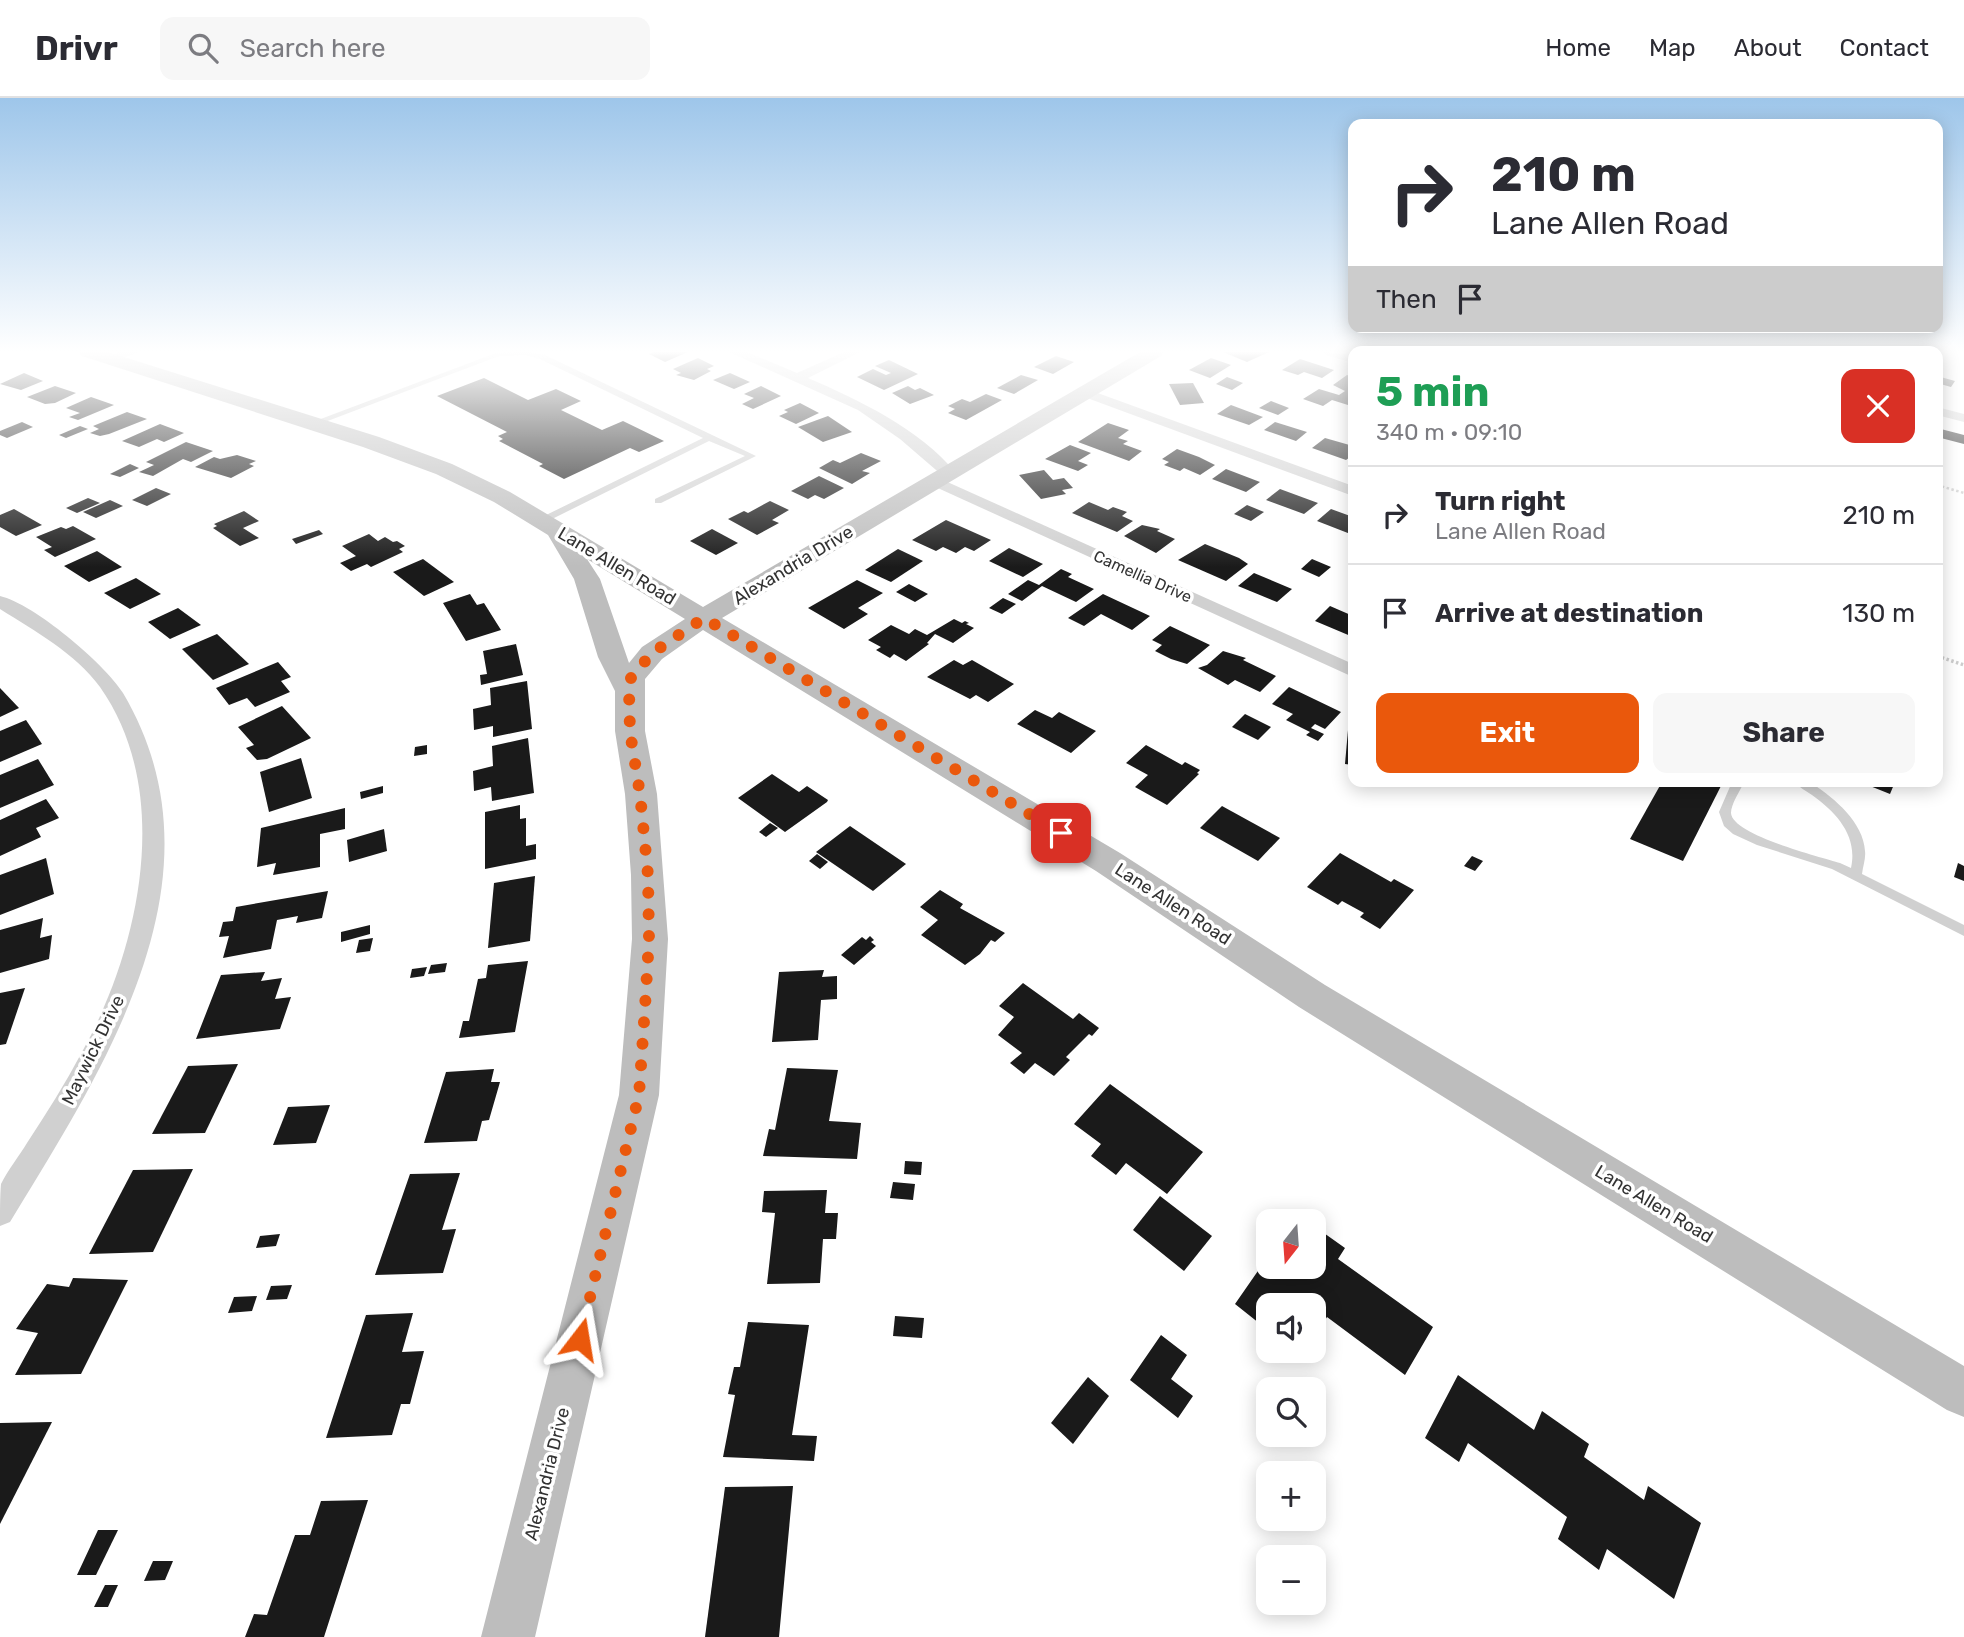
<!DOCTYPE html>
<meta charset="utf-8">
<style>
body{margin:0;font-family:Rubik,sans-serif;background:#f7f7f7;color:#2b2b33;height:100vh;display:flex;flex-direction:column;font-size:26px;white-space:nowrap}
*{box-sizing:border-box;margin:0}
p{font-size:23px;color:#7c7c81}
.icon{flex:none;width:38px;height:38px;fill:none;stroke:currentColor;stroke-width:2;stroke-linecap:round;stroke-linejoin:round}
.map{position:relative;flex:1;overflow:hidden}
.sheet{position:absolute;left:1348px;top:248px;width:595px;height:441px;display:flex;flex-direction:column;background:#fff;border-radius:14px;box-shadow:0 4px 18px #0003}
.sheet>*{flex:none}
.guide{position:absolute;left:1348px;top:21px;width:595px;height:214px;border-radius:14px;box-shadow:0 4px 18px #0003;background:#fff;color:#2b2b33;overflow:hidden}
.needle{width:46px;rotate:197deg}
.fabs{position:absolute;left:1256px;top:1111px;display:grid;gap:14px}
.fabs a{display:grid;place-items:center;width:70px;height:70px;border-radius:14px;background:#fff;box-shadow:0 4px 18px #0003;font-size:35px}
.pin{position:absolute;display:grid;place-items:center;width:60px;height:60px;color:#fff;margin:-30px;border-radius:14px;box-shadow:0 4px 10px #0006}
.me{position:absolute;width:77px;margin:-38px;rotate:14deg;stroke-linejoin:round;filter:drop-shadow(0 0 5px #0008)}
.turn{display:flex;align-items:center;gap:24px;height:147px;padding:0 28px;font-size:32px}
.turn .icon{width:91px;height:91px;stroke-width:2.5}
.turn b{display:block;font-size:49px;line-height:60px}
.then{display:flex;align-items:center;height:66px;padding:0 28px;background:#0003;gap:14px;font-size:26px}
.round{display:grid;place-items:center;flex:none;width:74px;height:74px;border-radius:14px;background:#f7f7f7}
.overview{display:flex;align-items:center;justify-content:space-between;height:119px;padding:0 28px}
h1{font-size:42px;font-weight:700;line-height:52px;color:#1e9e55}
.cta{display:flex;gap:14px;margin-top:auto;padding:14px 28px}
.cta a{flex:1;height:80px;border-radius:14px;background:#ea580c;color:#fff;font-size:28px;font-weight:700;line-height:80px;text-align:center}
.cta a+a{background:#f7f7f7;color:#2b2b33}
ul{padding:0;list-style:none}
li{display:flex;align-items:center;gap:21px;height:98px;padding:0 28px;border-top:2px solid #e1e1e2}
li div{flex:1}
li b{display:block;font-size:26px}
li em{font-style:normal}
header{display:flex;align-items:center;gap:42px;box-sizing:border-box;height:98px;padding:0 35px;background:#fff;border-bottom:2px solid #e1e1e2}
header strong{font-size:33px}
nav{display:flex;gap:38px;margin-inline-start:auto;font-size:24px}
.search{width:490px;height:63px;background:#f7f7f7;display:flex;align-items:center;gap:18px;box-sizing:border-box;padding:0 24px;border-radius:14px;color:#7c7c81;font-size:26px}
.map>svg:first-child{display:block}
.building{fill:#1a1a1a}
.lines{fill:none;stroke-linecap:round;stroke-linejoin:round}
.path-far1{stroke:#cdcdcd;stroke-width:2.5;stroke-dasharray:2.5 2.5;stroke-linecap:butt}
.path{stroke:#cdcdcd;stroke-width:3.5;stroke-dasharray:2.5 2.5;stroke-linecap:butt}
.lane{fill:#d0d0d0;fill-rule:evenodd}
.street{fill:#d0d0d0;fill-rule:evenodd}
.secondary{fill:#bdbdbd;fill-rule:evenodd}
.route{stroke:#ea580c;stroke-width:12;stroke-dasharray:0 21.6}
.labels{text-anchor:middle;stroke-width:7;stroke-linejoin:round;paint-order:stroke}
.far-street-label{font-size:16px;fill:#333;stroke:#fff}
.street-label{font-size:18px;fill:#333;stroke:#fff}
</style>
<header>
<strong>Drivr</strong>
<div class="search"><svg class="icon" aria-label="search" viewBox="0 0 24 24"><circle cx="10" cy="10" r="6"/><path d="M15 15l6 6"/></svg>Search here</div>
<nav><a>Home</a><a>Map</a><a>About</a><a>Contact</a></nav>
</header>
<div class="map">
<svg width="1964" height="1539" viewBox="0 0 1964 1539">
<rect width="100%" height="100%" fill="#fff"/>
<g class="building">
<polygon points="654,254 688,254 665,264 649,256"/>
<polygon points="1223,254 1269,254 1247,264"/>
<polygon points="1056,258 1074,264 1053,276 1034,269"/>
<polygon points="698,260 714,268 707,271 711,273 694,282 676,277 681,275 673,271"/>
<polygon points="1211,260 1231,267 1210,280 1189,272"/>
<polygon points="1300,261 1334,272 1322,280 1304,274 1298,277 1282,272"/>
<polygon points="889,262 918,276 884,292 857,279 873,271 886,277 891,275 875,268"/>
<polygon points="24,275 43,283 21,292 0,286"/>
<polygon points="730,275 750,284 734,291 713,282"/>
<polygon points="1021,277 1038,282 1014,296 997,290"/>
<polygon points="1347,277 1353,279 1353,304 1348,307 1332,302 1323,308 1303,301 1319,291 1339,297 1345,293 1333,287"/>
<polygon points="1937,278 1955,283 1951,289 1937,285"/>
<polygon points="1227,279 1243,285 1232,292 1216,286"/>
<polygon points="484,280 528,302 556,291 581,303 561,312 602,332 623,323 664,343 639,354 630,350 564,381 539,368 543,366 499,343 503,341 498,338 507,334 437,298"/>
<polygon points="1193,285 1204,305 1180,307 1169,286"/>
<polygon points="55,288 76,295 55,305 45,306 27,299"/>
<polygon points="761,288 781,298 753,311 742,306 754,300 744,296"/>
<polygon points="908,288 915,292 920,290 934,297 910,306 892,295"/>
<polygon points="986,296 1002,302 966,322 948,315 955,311 948,308 962,301 970,304"/>
<polygon points="91,299 114,307 78,322 69,319 80,315 66,310"/>
<polygon points="1271,303 1289,310 1278,317 1259,310"/>
<polygon points="800,305 819,315 796,326 779,318 788,314 784,312"/>
<polygon points="1231,307 1263,319 1249,327 1217,316"/>
<polygon points="127,314 147,321 109,336 100,338 90,335 99,331 93,328"/>
<polygon points="828,318 852,334 823,344 798,329"/>
<polygon points="22,324 33,329 7,340 0,337 0,333"/>
<polygon points="1275,324 1307,334 1296,343 1264,332"/>
<polygon points="1108,325 1129,332 1118,340 1128,343 1123,346 1142,353 1129,363 1078,344"/>
<polygon points="160,326 184,335 164,344 157,341 139,349 122,343"/>
<polygon points="80,328 88,331 66,340 59,337"/>
<polygon points="1937,330 1964,337 1964,346 1937,339"/>
<polygon points="1325,340 1353,348 1353,357 1346,362 1312,350"/>
<polygon points="186,344 213,353 191,364 183,361 153,378 139,374 154,367 146,364"/>
<polygon points="1070,347 1091,355 1078,363 1088,367 1078,373 1045,361"/>
<polygon points="1177,351 1199,359 1215,367 1200,377 1184,370 1180,373 1164,367 1169,364 1162,361"/>
<polygon points="861,355 881,363 862,373 870,375 852,386 819,370 833,362 840,365"/>
<polygon points="237,357 256,363 249,366 254,368 231,380 195,369 214,359 220,361"/>
<polygon points="130,366 139,370 120,379 110,376"/>
<polygon points="1226,371 1260,384 1246,394 1212,381"/>
<polygon points="1044,372 1053,382 1064,380 1073,390 1062,392 1066,396 1041,401 1019,377"/>
<polygon points="819,378 844,390 824,401 815,397 808,401 791,393"/>
<polygon points="156,390 171,396 147,408 132,402"/>
<polygon points="1280,391 1318,405 1304,416 1266,402"/>
<polygon points="88,400 100,405 77,415 66,410"/>
<polygon points="110,402 123,408 96,420 83,414"/>
<polygon points="770,403 789,412 772,422 779,425 757,437 728,421 744,413 748,415"/>
<polygon points="1089,404 1108,412 1113,409 1127,414 1122,418 1133,423 1117,434 1072,415"/>
<polygon points="1247,407 1264,414 1251,423 1234,416"/>
<polygon points="14,411 42,427 16,438 0,429 0,417"/>
<polygon points="1331,411 1353,419 1353,437 1317,423"/>
<polygon points="244,413 259,423 243,430 259,440 240,448 213,430 217,428 214,426"/>
<polygon points="946,422 991,442 974,453 965,449 956,455 943,449 936,453 912,442"/>
<polygon points="1142,427 1160,431 1157,433 1175,441 1156,455 1124,438"/>
<polygon points="73,428 96,441 55,459 44,452 52,449 36,439 61,429 66,431"/>
<polygon points="712,431 738,445 716,457 690,443"/>
<polygon points="319,432 323,436 296,446 292,441"/>
<polygon points="369,436 378,443 385,439 393,444 397,443 405,448 399,451 403,454 371,469 367,466 351,473 340,465 356,458 342,448"/>
<polygon points="1205,446 1239,460 1248,466 1226,483 1178,462"/>
<polygon points="1009,450 1043,466 1023,479 989,463"/>
<polygon points="898,451 923,463 891,484 865,472"/>
<polygon points="97,453 122,469 89,484 64,468"/>
<polygon points="423,461 454,484 424,498 393,474"/>
<polygon points="1312,461 1331,469 1319,479 1301,471"/>
<polygon points="1061,471 1072,476 1068,479 1094,491 1076,504 1042,488 1022,503 1008,496 1028,482 1039,487"/>
<polygon points="1254,475 1292,491 1277,504 1238,488"/>
<polygon points="136,480 161,496 130,511 104,495"/>
<polygon points="857,482 883,495 858,510 868,516 844,531 808,510"/>
<polygon points="909,486 928,496 915,504 896,494"/>
<polygon points="470,496 477,507 484,505 501,532 466,543 443,505"/>
<polygon points="1103,496 1150,518 1132,532 1101,516 1084,528 1068,520"/>
<polygon points="1003,500 1016,506 1002,516 989,510"/>
<polygon points="1330,508 1353,518 1353,539 1315,523"/>
<polygon points="178,510 201,527 170,541 148,524"/>
<polygon points="954,521 962,525 965,523 969,525 966,526 974,530 953,545 935,536 927,545 929,546 906,563 894,556 890,560 876,552 881,549 868,542 891,527 909,536 915,531 927,537"/>
<polygon points="1170,528 1210,547 1187,566 1171,561 1155,553 1162,547 1152,542"/>
<polygon points="217,536 249,566 213,582 182,551"/>
<polygon points="516,546 523,577 481,587 480,577 487,576 483,553"/>
<polygon points="1223,553 1246,560 1243,562 1276,578 1260,594 1235,582 1228,587 1198,570 1207,567"/>
<polygon points="954,562 963,567 972,562 1014,586 988,604 976,597 970,601 927,579"/>
<polygon points="278,564 291,579 281,583 290,594 255,609 247,600 229,607 216,590"/>
<polygon points="527,583 532,631 493,639 493,628 474,632 473,611 491,607 490,590"/>
<polygon points="1289,589 1341,614 1325,631 1315,626 1311,630 1324,636 1318,643 1306,637 1310,634 1286,622 1293,616 1272,606"/>
<polygon points="0,590 19,610 0,619"/>
<polygon points="282,608 311,640 267,661 257,662 246,650 254,647 238,629"/>
<polygon points="1035,612 1052,620 1059,614 1096,633 1071,655 1017,626"/>
<polygon points="1245,616 1271,629 1258,642 1232,629"/>
<polygon points="26,622 42,646 0,664 0,633"/>
<polygon points="1348,632 1353,633 1353,667 1345,666"/>
<polygon points="528,640 534,695 492,703 491,689 474,693 473,673 493,668 492,648"/>
<polygon points="427,647 427,656 414,658 415,649"/>
<polygon points="1146,647 1182,667 1185,664 1200,672 1197,675 1199,676 1167,707 1135,689 1148,677 1126,665"/>
<polygon points="301,660 312,700 269,714 260,674"/>
<polygon points="38,661 54,687 0,710 0,677"/>
<polygon points="772,676 799,694 807,688 828,702 827,704 785,734 738,700"/>
<polygon points="1662,684 1723,684 1683,763 1630,741"/>
<polygon points="1860,684 1895,684 1890,696"/>
<polygon points="383,688 383,695 361,701 360,694"/>
<polygon points="46,701 59,720 36,730 41,739 0,758 0,722"/>
<polygon points="520,707 520,721 526,720 526,748 536,746 536,761 485,771 485,714"/>
<polygon points="1222,708 1280,740 1258,763 1200,730"/>
<polygon points="345,710 345,731 320,736 320,769 273,777 276,765 257,769 261,730"/>
<polygon points="770,725 778,730 766,739 759,734"/>
<polygon points="850,728 906,766 873,793 816,754"/>
<polygon points="384,731 387,753 349,764 347,742"/>
<polygon points="1340,755 1391,784 1394,781 1414,792 1380,831 1360,819 1364,815 1342,803 1338,807 1307,789"/>
<polygon points="817,756 828,764 820,771 809,763"/>
<polygon points="1472,758 1483,763 1475,773 1464,768"/>
<polygon points="46,760 54,796 0,817 0,777"/>
<polygon points="1958,765 1964,768 1964,783 1954,779"/>
<polygon points="535,778 530,843 488,850 494,785"/>
<polygon points="940,792 963,806 960,810 1005,835 995,844 991,842 980,856 965,867 921,837 938,822 920,809"/>
<polygon points="328,793 322,820 296,825 298,818 277,822 271,851 223,860 229,838 219,839 223,824 233,823 236,809"/>
<polygon points="43,820 40,840 52,837 49,861 0,875 0,832"/>
<polygon points="370,827 370,836 341,844 341,834"/>
<polygon points="870,838 874,842 871,844 876,848 854,867 841,857 862,839 866,842"/>
<polygon points="373,840 370,853 356,855 359,842"/>
<polygon points="528,863 515,934 459,940 463,923 469,923 478,881 486,880 488,867"/>
<polygon points="447,865 445,874 428,876 431,867"/>
<polygon points="427,869 424,878 410,880 412,871"/>
<polygon points="824,872 822,879 837,878 837,901 821,902 818,942 772,944 779,874"/>
<polygon points="265,874 261,883 282,880 275,901 291,899 280,931 196,941 221,877"/>
<polygon points="1023,885 1073,921 1079,915 1099,930 1092,938 1089,936 1066,959 1070,962 1054,978 1035,965 1024,976 1010,965 1022,955 998,937 1014,919 999,908"/>
<polygon points="25,890 6,946 0,947 0,895"/>
<polygon points="238,966 205,1035 152,1036 188,968"/>
<polygon points="787,970 838,972 829,1023 861,1025 857,1061 763,1058 769,1031 775,1032"/>
<polygon points="494,971 491,984 500,984 489,1022 482,1023 477,1043 424,1045 446,974"/>
<polygon points="1110,986 1203,1054 1167,1096 1126,1065 1116,1077 1091,1058 1101,1046 1074,1026"/>
<polygon points="330,1007 316,1045 273,1047 288,1009"/>
<polygon points="905,1063 922,1064 921,1077 904,1076"/>
<polygon points="193,1071 153,1154 89,1156 133,1072"/>
<polygon points="460,1075 442,1132 456,1131 443,1175 375,1177 410,1076"/>
<polygon points="893,1084 915,1086 913,1102 890,1100"/>
<polygon points="827,1092 825,1115 838,1115 836,1141 823,1141 820,1185 767,1186 775,1115 762,1114 764,1093"/>
<polygon points="1160,1098 1212,1138 1184,1173 1133,1132"/>
<polygon points="1314,1128 1345,1150 1338,1161 1433,1229 1405,1277 1327,1219 1318,1233 1314,1231 1314,1208 1269,1208 1269,1233 1235,1206 1269,1157 1269,1169 1314,1169"/>
<polygon points="280,1136 276,1148 256,1150 260,1138"/>
<polygon points="73,1180 128,1182 81,1276 15,1277 38,1235 16,1231 47,1186 69,1189"/>
<polygon points="292,1187 287,1201 266,1202 271,1188"/>
<polygon points="257,1198 252,1213 228,1215 234,1199"/>
<polygon points="413,1215 402,1254 424,1253 410,1306 401,1306 392,1337 326,1340 366,1217"/>
<polygon points="895,1218 924,1220 922,1240 893,1238"/>
<polygon points="748,1224 809,1227 792,1337 817,1338 814,1363 723,1359 735,1297 728,1296 734,1269 740,1269"/>
<polygon points="1161,1237 1187,1257 1171,1281 1193,1298 1178,1320 1130,1282"/>
<polygon points="1458,1277 1534,1332 1542,1313 1589,1346 1584,1359 1644,1402 1648,1388 1701,1425 1674,1501 1607,1451 1599,1472 1558,1441 1567,1419 1468,1345 1459,1364 1425,1340"/>
<polygon points="1088,1279 1109,1298 1073,1346 1051,1325"/>
<polygon points="52,1324 0,1426 0,1325"/>
<polygon points="793,1388 779,1539 705,1539 725,1389"/>
<polygon points="368,1402 324,1539 245,1539 254,1516 267,1517 295,1437 310,1437 321,1403"/>
<polygon points="98,1432 118,1432 96,1477 77,1477"/>
<polygon points="153,1463 173,1463 165,1482 144,1483"/>
<polygon points="105,1487 118,1487 108,1509 94,1509"/>
</g>
<g class="lines">
<polyline class="path-far1" points="1937,387 1964,395"/>
<polyline class="path" points="1937,558 1964,567"/>
<g class="lane">
<polygon points="529,254 545,257 756,358 661,405 655,405 655,401 745,358 709,343 544,425 538,425 538,421 703,340 540,261 525,257 499,258 317,327 310,325 496,255"/>
<path d="M1732,684h12c-4,9 -13,22 -13,31 1,22 90,44 109,50l11,5c7,-32 -14,-55 -39,-73 -6,-4 -13,-8 -18,-13h15l4,2c22,15 50,38 52,67 1,7 -2,15 -3,23l102,51v11l-132,-67 -75,-24 -24,-11 -9,-8 -5,-14z"/>
</g>
<g class="street">
<polygon points="119,254 139,254 110,265 103,261"/>
<path d="M729,254h18l50,21 47,-21h16l-52,26c51,22 112,51 148,95l-3,3h-10l-43,-37 -42,-29z"/>
<polygon points="1324,254 1353,257 1353,265 1326,257"/>
<polygon points="1084,290 1353,388 1353,398 1079,297 1079,291"/>
<polygon points="1937,309 1964,316 1964,324 1937,317"/>
<polygon points="934,378 1353,566 1353,579 929,386 926,383"/>
<path d="M0,498c34,8 104,67 123,97 108,183 -18,373 -113,529l-10,4c0,-12 0,-31 1,-42 7,-14 18,-28 26,-41 19,-29 38,-59 55,-91 58,-104 92,-260 18,-365 -25,-34 -65,-56 -100,-78z"/>
</g>
<path class="secondary" d="M79,254h29l271,85 73,27 58,28 193,115 437,-255h23l-2,4 -439,262 398,235 205,132 639,381v51l-17,-7 -648,-403 -203,-136 -393,-241 -41,29 -17,20v52l12,63 11,145 -9,156 -124,542h-54l138,-542 13,-156 -1,-64 -6,-81 -10,-63v-40l-17,-34 -24,-78 -26,-44 -54,-33 -58,-28 -73,-27 -281,-91zM587,461l98,60 -43,28 -13,16 -29,-84z"/>
</g>
<linearGradient id="sky" x2="0" y2="1"><stop stop-color="#9ec6ea"/><stop offset="0.54" stop-color="#fff"/><stop offset="1" stop-color="#fff" stop-opacity="0"/></linearGradient>
<rect width="1964" height="469" fill="url(#sky)"/>
<g class="lines">
<polyline class="route" points="580,1241 639,997 645,909 649,841 648,777 640,696 630,634 629,593 631,580 652,555 704,520 1061,735"/>
</g>
<g class="labels">
<g class="far-street-label">
<text transform="translate(1143 478) rotate(24)" y="6">Camellia Drive</text>
</g>
<g class="street-label">
<text transform="translate(793 467) rotate(-31)" y="6">Alexandria Drive</text>
<text transform="translate(617 468) rotate(31)" y="6">Lane Allen Road</text>
<text transform="translate(1173 806) rotate(33)" y="6">Lane Allen Road</text>
<text transform="translate(93 952) rotate(-64)" y="6">Maywick Drive</text>
<text transform="translate(1654 1106) rotate(31)" y="6">Lane Allen Road</text>
<text transform="translate(547 1376) rotate(-76)" y="6">Alexandria Drive</text>
</g>
</g>
</svg>
<div class="fabs">
<a><svg class="needle" viewBox="-14 -14 28 28"><path d="M0-13l5 13h-10z" fill="#e53935"/><path d="M0 13l5-13h-10z" fill="#7c7c81"/></svg></a>
<a><svg class="icon" aria-label="sound" viewBox="0 0 24 24"><path d="M4 9h4l5-4v14l-5-4H4zM17 9q2 3 0 6"/></svg></a>
<a><svg class="icon" aria-label="search" viewBox="0 0 24 24"><circle cx="10" cy="10" r="6"/><path d="M15 15l6 6"/></svg></a>
<a>+</a>
<a>−</a>
</div>
<div class="pin" style="left:1061px;top:735px;background:#d93025"><svg class="icon" aria-label="arrive" viewBox="0 0 24 24"><path d="M6 21V4h12l-3 4 3 4H6"/></svg></div>
<svg class="me" style="left:580px;top:1241px" viewBox="-20 -20 40 40"><path d="M0-17L14 15 0 8-14 15z" fill="#ea580c" stroke="#fff" stroke-width="4"/></svg>
<div class="guide">
<div class="turn"><svg class="icon" aria-label="right" viewBox="0 0 24 24"><path d="M7 20v-9h11M14 6l5 5-5 5"/></svg><div><b>210 m</b>Lane Allen Road</div></div>
<div class="then">Then<svg class="icon" aria-label="arrive" viewBox="0 0 24 24"><path d="M6 21V4h12l-3 4 3 4H6"/></svg></div>
</div>
<section class="sheet">
<div class="overview"><div><h1>5 min</h1><p>340 m · 09:10</p></div><a class="round" style="background:#d93025;color:#fff"><svg class="icon" aria-label="close" viewBox="0 0 24 24"><path d="M6 6l12 12M18 6L6 18"/></svg></a></div>
<ul>
<li><svg class="icon" aria-label="right" viewBox="0 0 24 24"><path d="M7 20v-9h11M14 6l5 5-5 5"/></svg><div><b>Turn right</b><p>Lane Allen Road</p></div><em>210 m</em></li>
<li><svg class="icon" aria-label="arrive" viewBox="0 0 24 24"><path d="M6 21V4h12l-3 4 3 4H6"/></svg><div><b>Arrive at destination</b></div><em>130 m</em></li>
</ul>
<div class="cta"><a>Exit</a><a>Share</a></div>
</section>
</div>
